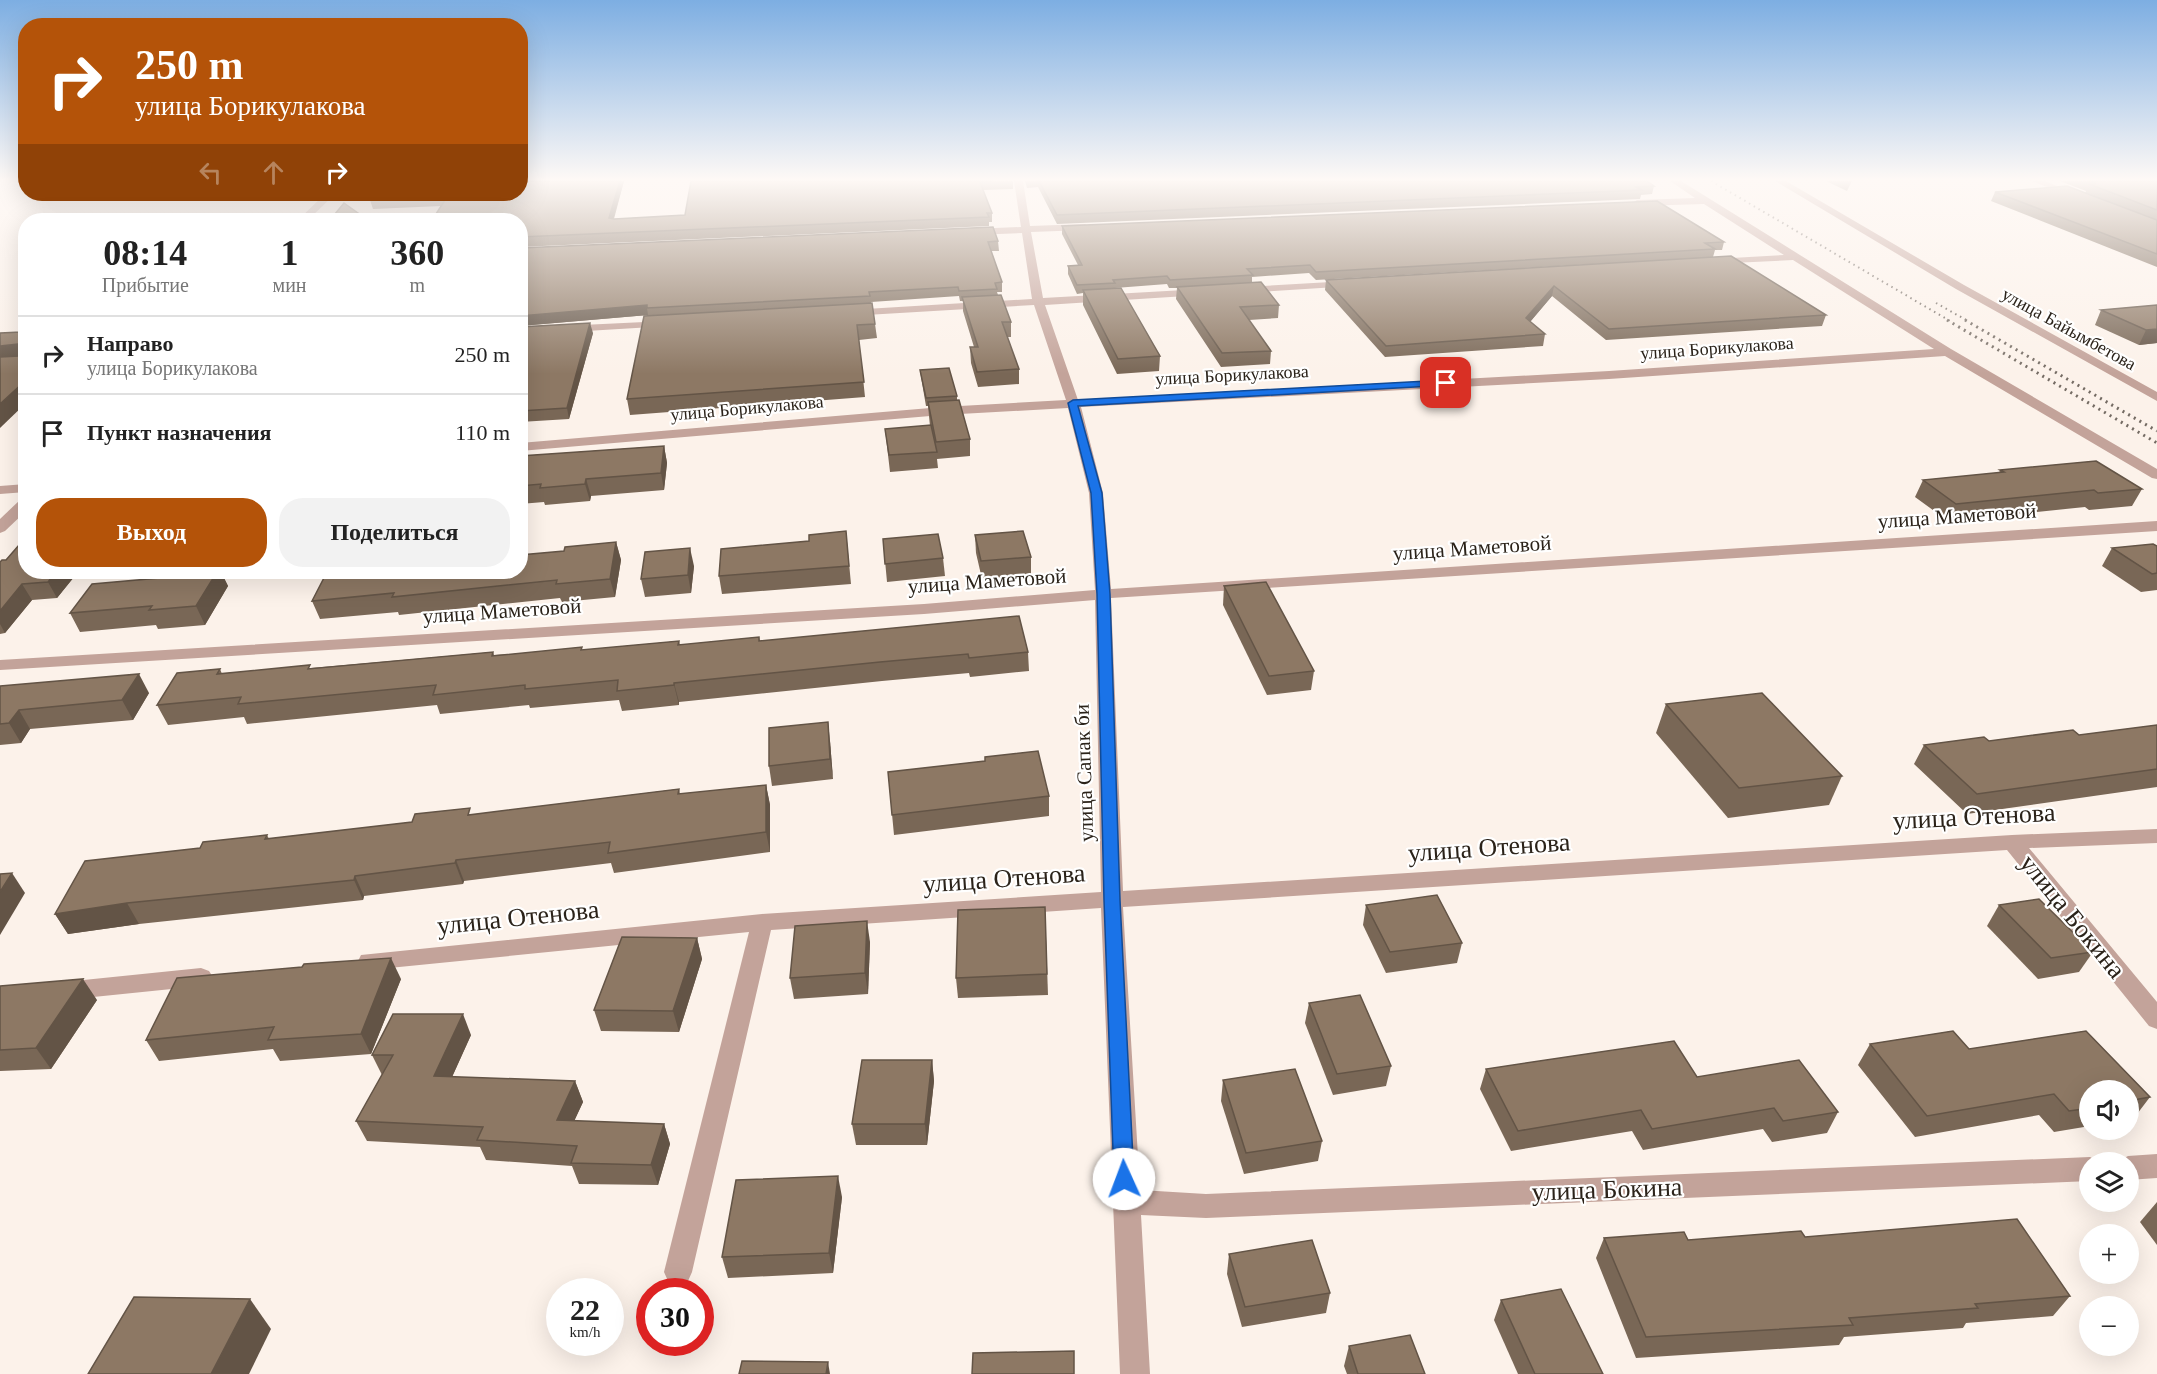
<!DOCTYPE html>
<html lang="ru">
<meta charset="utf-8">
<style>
body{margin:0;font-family:"Times New Roman",serif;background:#f2f2f2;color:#222;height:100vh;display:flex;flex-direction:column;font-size:22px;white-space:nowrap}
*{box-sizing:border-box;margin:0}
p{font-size:20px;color:#767676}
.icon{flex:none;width:33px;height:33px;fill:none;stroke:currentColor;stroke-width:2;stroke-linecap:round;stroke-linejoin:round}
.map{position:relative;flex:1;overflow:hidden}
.sheet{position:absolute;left:18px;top:213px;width:510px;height:366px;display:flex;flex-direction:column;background:#fff;border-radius:24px;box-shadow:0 6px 24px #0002}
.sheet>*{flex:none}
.hud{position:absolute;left:18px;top:18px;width:510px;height:183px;border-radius:24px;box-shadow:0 6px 24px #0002;background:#b45309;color:#fff;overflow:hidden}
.tools{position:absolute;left:2079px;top:1080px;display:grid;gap:12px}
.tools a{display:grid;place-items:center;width:60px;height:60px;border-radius:50%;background:#fff;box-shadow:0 6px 24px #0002;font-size:30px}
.speed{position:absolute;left:546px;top:1278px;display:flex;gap:12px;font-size:30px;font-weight:700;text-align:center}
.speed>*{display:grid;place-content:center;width:78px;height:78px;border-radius:50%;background:#fff;box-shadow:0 6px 24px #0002;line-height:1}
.speed small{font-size:15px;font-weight:400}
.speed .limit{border:9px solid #d22;background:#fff;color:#111}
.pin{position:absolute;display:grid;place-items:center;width:51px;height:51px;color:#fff;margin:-26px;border-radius:12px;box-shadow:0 3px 9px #0006}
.me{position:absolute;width:66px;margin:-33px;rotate:358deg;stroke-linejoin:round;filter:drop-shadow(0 0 4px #0008)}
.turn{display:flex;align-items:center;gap:21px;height:126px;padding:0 18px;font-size:27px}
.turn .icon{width:78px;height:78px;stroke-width:2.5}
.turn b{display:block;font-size:42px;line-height:51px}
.lanes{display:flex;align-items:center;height:57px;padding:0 18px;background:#0003;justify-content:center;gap:30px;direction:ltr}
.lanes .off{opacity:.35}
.eta{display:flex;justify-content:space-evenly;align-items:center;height:102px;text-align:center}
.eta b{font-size:36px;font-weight:700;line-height:42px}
.button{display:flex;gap:12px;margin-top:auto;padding:12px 18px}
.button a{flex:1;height:69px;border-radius:24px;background:#b45309;color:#fff;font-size:24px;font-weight:700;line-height:69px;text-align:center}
.button a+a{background:#f2f2f2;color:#222}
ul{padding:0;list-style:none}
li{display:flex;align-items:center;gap:18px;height:78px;padding:0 18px;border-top:2px solid #e0e0e0}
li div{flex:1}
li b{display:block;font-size:22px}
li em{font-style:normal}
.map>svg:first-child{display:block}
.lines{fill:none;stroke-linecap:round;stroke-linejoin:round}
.minor{fill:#c3a39a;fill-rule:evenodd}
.tertiary{fill:#c3a39a;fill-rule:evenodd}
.rail-far1{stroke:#746b63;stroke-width:2;stroke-dasharray:1.5 4;stroke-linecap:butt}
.rail{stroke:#746b63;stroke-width:3;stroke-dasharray:2 4.5;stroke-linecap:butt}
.wall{fill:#796756}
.shaded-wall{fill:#635446}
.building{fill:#8d7864;stroke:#635446;stroke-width:1.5}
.route{fill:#1a73e8;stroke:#114b97;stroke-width:1.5}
.labels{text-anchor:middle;stroke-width:4.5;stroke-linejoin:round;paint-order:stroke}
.far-street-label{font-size:18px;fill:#2b231a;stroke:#fff}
.street-label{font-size:21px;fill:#2b231a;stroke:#fff}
.near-street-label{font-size:26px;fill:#2b231a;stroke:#fff}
</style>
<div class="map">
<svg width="2157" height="1374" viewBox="0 0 2157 1374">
<rect width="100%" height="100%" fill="#fcf2ea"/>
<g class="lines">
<g class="minor">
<polygon points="1014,181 1023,181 1030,226 1085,224 1090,227 1085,230 1031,232 1043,298 1202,289 1208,292 1202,295 1045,305 1078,400 1609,371 1934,349 1793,260 1710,264 1709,262 1714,259 1784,255 1704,204 1637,206 1632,203 1637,200 1695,198 1670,181 1681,181 1951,349 2157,469 2157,479 2152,478 1945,356 1609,379 1081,407 1103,493 1111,589 2157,521 2157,531 1111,598 1123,891 2012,835 2157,829 2157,843 2029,848 2157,1002 2157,1029 2149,1026 2007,850 1123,907 1140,1190 1206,1194 2090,1157 2100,1162 2090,1162 2090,1181 1206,1218 1141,1215 1150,1374 1120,1374 1101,908 771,930 692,1272 688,1281 678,1285 668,1281 664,1272 749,932 369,970 361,967 358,961 361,955 762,914 1101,892 1095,600 924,614 0,670 0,660 924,604 1095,590 1089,493 1068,408 942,415 520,451 520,443 942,407 1066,400 1034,305 849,316 843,313 849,310 1032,299 1022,233 972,235 967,232 972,229 1021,227"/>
<polygon points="1775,181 1786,181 1964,285 2157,392 2157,401 1956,289"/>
<polygon points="2032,181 2045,181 2079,195 2071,197"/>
<polygon points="1348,281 1352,282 1352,286 1244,293 1239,290 1244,287"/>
<polygon points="665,321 669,322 669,326 520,335 520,328"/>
<polygon points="26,484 26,492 0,494 0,486"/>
<polygon points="201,968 209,971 213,977 209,983 201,986 64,1000 56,997 52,991 56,985 64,982"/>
<polygon points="2157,1154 2157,1178 2128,1180 2128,1162 2117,1162 2128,1156"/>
</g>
<g class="tertiary">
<polygon points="325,194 335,194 308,220 298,220"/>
<polygon points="26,498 26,511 5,531 0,533 0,519 21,499"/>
</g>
<g class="rail-far1">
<polyline points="1711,181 1950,321"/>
<polyline points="1936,303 1968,321"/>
</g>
<g class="rail">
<polyline points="1947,320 2157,443"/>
<polyline points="1965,320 2157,431"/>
</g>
</g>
<g class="wall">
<polygon points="520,181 624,181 614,219 685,215 691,181 1013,181 1013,189 983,190 992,213 992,222 989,222 989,226 520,247 520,220 441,206 373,209 370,200"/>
<polygon points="1025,181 1647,181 1654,186 1652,194 1641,195 1640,199 1057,224 1038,187 1027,188"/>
<polygon points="1826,181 1852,181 1847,191"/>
<polygon points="2060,181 2157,181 2157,267 1991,201 1995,192 2085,193 2086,191"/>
<polygon points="1062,226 1724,242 1722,250 1715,250 1713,257 1826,315 1822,326 1606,340 1552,296 1530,322 1545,334 1543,346 1385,357 1325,290 1326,280 1611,263 1316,280 1309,273 1252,277 1252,282 1279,305 1278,318 1249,320 1271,351 1270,364 1221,367 1176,299 1177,288 1169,288 1167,284 1115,288 1160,356 1159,371 1117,374 1083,305 1083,293 1077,294 1068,274 1068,266 1078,265 1062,234"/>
<polygon points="998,241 999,251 991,251 1002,282 1002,292 997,292 998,295 1011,322 1011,337 1007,337 1019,369 1019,384 978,387 971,363 970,347 974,347 963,311 963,301 960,301 959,296 871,302 875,324 877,338 859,340 865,397 630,415 627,399 648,315 520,326 520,248"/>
<polygon points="2157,305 2157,343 2139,345 2095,325 2101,310"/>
<polygon points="520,327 593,333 569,419 520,422"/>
<polygon points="920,370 957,396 957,400 970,439 970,456 937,459 938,468 890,472 885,429 930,426 928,406 926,406 921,377"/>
<polygon points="664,446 667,463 664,490 591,496 590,501 545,505 544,502 520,504 520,456"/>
<polygon points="2000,470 2142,489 2132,506 2089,510 2085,507 1948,521 1915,497 1923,480 1999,473"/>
<polygon points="846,531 851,584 722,594 719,576 809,541"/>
<polygon points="975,535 1031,557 1031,575 982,579 976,553"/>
<polygon points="883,539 943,558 945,576 887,582"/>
<polygon points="616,542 621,560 615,597 562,602 560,598 399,615 398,612 320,619 312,601 564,551"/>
<polygon points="2157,546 2157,590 2141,592 2102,566 2112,548"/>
<polygon points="0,562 78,572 57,598 32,600 5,633 0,634"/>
<polygon points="694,566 691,593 645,597 641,579"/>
<polygon points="174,572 221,572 228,586 205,625 158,629 156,625 80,632 70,613 171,577"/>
<polygon points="1224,586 1314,671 1311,690 1267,695 1223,605"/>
<polygon points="759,637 760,641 1028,652 1029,671 970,677 969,673 882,681 679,702 679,705 622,711 619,700 530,708 529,705 440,714 437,705 247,724 244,717 168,725 157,705 220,669 222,674 311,668 493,652 494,655 583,650 679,641 680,645"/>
<polygon points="0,686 149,693 133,720 30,729 21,743 0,745"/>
<polygon points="1666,704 1842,776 1829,805 1728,818 1656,733"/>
<polygon points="2157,725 2157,787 1967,814 1914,764 1924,745 2079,735"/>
<polygon points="830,741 833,779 772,786 769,766"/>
<polygon points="985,757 1049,796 1049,816 894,835 888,772 985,761"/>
<polygon points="766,785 770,805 770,852 614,873 611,863 464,881 463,884 364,896 363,900 139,924 68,934 55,914 200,848 267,835 269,839 412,822 679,789 680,794"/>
<polygon points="1366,905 1462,943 1457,963 1386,973 1363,925"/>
<polygon points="1999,905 2093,952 2079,972 2038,979 1987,926"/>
<polygon points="1045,907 1048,995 958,998 956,978"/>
<polygon points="697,938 702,959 679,1032 601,1031 594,1010"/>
<polygon points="870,942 868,994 794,999 790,978"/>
<polygon points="401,979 371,1054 280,1061 273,1049 159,1061 146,1040"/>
<polygon points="0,986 97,1000 51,1069 0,1071"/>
<polygon points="1309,1003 1391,1066 1386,1086 1333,1095 1305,1023"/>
<polygon points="1953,1031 1969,1049 2086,1031 2150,1097 2134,1118 2128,1119 2128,1090 2090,1090 2090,1126 2054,1132 2039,1115 1915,1137 1858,1065 1870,1044"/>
<polygon points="471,1035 452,1077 575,1081 583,1102 574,1121 664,1124 670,1144 658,1185 579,1184 572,1166 486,1160 480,1147 367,1141 356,1121 382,1075 372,1055"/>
<polygon points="932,1060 934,1081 927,1145 856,1145 852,1124"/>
<polygon points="1486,1069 1697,1077 1838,1112 1827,1133 1772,1142 1763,1129 1643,1150 1632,1131 1511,1151 1480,1089"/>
<polygon points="1223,1080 1322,1141 1318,1161 1244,1174 1221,1101"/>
<polygon points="842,1197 833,1273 728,1278 722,1257"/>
<polygon points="2157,1202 2157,1245 2140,1222"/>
<polygon points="1805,1237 2070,1296 2053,1316 1966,1323 1963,1328 1844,1337 1839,1345 1636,1358 1596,1258 1604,1238 1688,1240"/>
<polygon points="1229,1254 1330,1293 1326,1313 1242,1327 1227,1274"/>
<polygon points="1501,1300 1603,1374 1518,1374 1494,1320"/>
<polygon points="1349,1346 1425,1374 1347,1374 1344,1366"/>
</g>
<g class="shaded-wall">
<polygon points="620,181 624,181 611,227 609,218"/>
<polygon points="1554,286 1552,296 1524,329 1526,318"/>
<polygon points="647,305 647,308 648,315 520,326 520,316"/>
<polygon points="590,323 593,333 569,419 567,408"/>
<polygon points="2157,329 2157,343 2139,345 2146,330"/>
<polygon points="18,344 26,359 0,361 0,346"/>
<polygon points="26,380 26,403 0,428 0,404"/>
<polygon points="664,446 667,463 664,490 661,473"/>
<polygon points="586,479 591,496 590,501 585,484"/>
<polygon points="616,542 621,560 615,597 610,579"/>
<polygon points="690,548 694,566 691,593 688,575"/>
<polygon points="56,572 78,572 57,598 48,582"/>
<polygon points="217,572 221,572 228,586 205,625 196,606"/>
<polygon points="22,584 32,600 5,633 0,624 0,611"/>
<polygon points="139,674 149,693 133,720 122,700"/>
<polygon points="674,683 679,702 679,705 674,685"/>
<polygon points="19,710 30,729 21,743 9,723"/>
<polygon points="828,722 830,741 833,779 830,759"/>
<polygon points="766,785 770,805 770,852 766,832"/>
<polygon points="456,860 464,881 463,884 455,863"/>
<polygon points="12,873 25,893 0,935 0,892"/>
<polygon points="355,876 364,896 363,900 354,880"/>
<polygon points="127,903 139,924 68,934 55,914"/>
<polygon points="867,921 870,942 868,994 865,973"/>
<polygon points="697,938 702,959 679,1032 673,1011"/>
<polygon points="391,958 401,979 371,1054 361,1034"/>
<polygon points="83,979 97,1000 51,1069 36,1048"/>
<polygon points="463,1014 471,1035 443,1097 434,1076"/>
<polygon points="932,1060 934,1081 927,1145 925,1124"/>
<polygon points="575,1081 583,1102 565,1141 557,1120"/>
<polygon points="664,1124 670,1144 658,1185 651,1165"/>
<polygon points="838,1176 842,1197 833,1273 829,1253"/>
<polygon points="250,1299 271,1329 249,1374 211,1374"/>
<polygon points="828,1362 830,1374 826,1374"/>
</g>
<g class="building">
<polygon points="520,181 620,181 609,218 614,219 685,215 691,181 993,181 980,182 992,213 987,213 989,217 520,237 520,220 432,220 447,197 370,200 376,194 520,194"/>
<polygon points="1039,181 1647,181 1654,186 1636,187 1642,190 1057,215"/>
<polygon points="2090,181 2157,181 2157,210 2089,184 2096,184"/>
<polygon points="2067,186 2157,220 2157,254 1995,192"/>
<polygon points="1657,201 1724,242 1705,243 1715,249 1316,272 1310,265 1247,269 1253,275 1170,280 1167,276 1113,280 1115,283 1077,285 1068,266 1082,265 1062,226"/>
<polygon points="344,203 362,216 359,220 330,220"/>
<polygon points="993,227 998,241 988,242 1002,282 995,283 997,289 959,291 958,287 869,292 870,296 647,308 647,305 520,316 520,248"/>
<polygon points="1731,256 1826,315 1609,329 1554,286 1526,318 1545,334 1386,346 1326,280"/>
<polygon points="1261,282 1279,305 1240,307 1271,351 1222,353 1177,287"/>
<polygon points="1121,288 1160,356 1118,359 1083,290"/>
<polygon points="1001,295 1011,322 1002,322 1019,369 977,372 970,347 978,347 962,297"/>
<polygon points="872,303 875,324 857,325 864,382 627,399 644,316"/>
<polygon points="2157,305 2157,329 2146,330 2101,310"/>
<polygon points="590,323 567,408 520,411 520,327"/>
<polygon points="26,328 26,380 0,404 0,357 19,356 21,354 21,346 18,344 0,346 0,333 21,332"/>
<polygon points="949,368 957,396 926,398 920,370"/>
<polygon points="959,400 970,439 936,442 928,402"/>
<polygon points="931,425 937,452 889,455 885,429"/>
<polygon points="664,446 661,473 586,479 585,484 540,488 541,484 520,486 520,456"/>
<polygon points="2096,461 2142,489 2098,493 2094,490 1956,504 1923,480 2004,472 2000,470"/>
<polygon points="846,531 849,566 719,576 721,549 809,541 809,535"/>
<polygon points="1023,531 1031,557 981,561 975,535"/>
<polygon points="938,534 943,558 885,564 883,539"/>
<polygon points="26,537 26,572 56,572 48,582 22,584 0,611 0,562 2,560 6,560"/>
<polygon points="616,542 610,579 556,584 557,580 392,597 394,593 312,601 327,572 520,572 520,555 564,551 565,547"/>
<polygon points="2153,544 2157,546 2157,573 2152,574 2112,548"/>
<polygon points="690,548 688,575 641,579 645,552"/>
<polygon points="174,572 217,572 196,606 149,610 152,606 70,613 92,584 171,577"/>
<polygon points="1266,582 1314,671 1269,676 1224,586"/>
<polygon points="1019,616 1028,652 969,658 968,654 880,662 674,683 674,685 617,691 618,680 525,689 525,685 433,695 436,685 238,704 241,697 157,705 177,673 220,669 217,674 310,665 308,669 493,652 492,656 582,647 581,650 679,641 678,645 759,637 759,641"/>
<polygon points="139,674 122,700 19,710 9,723 0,724 0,686"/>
<polygon points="1762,693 1842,776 1739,788 1666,704"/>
<polygon points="828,722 830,759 769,766 769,728"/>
<polygon points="2157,725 2157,769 1977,794 1924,745 1984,737 1989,741 2073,730 2079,735"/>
<polygon points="1038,751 1049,796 892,815 888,772 985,761 985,757"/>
<polygon points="766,785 766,832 608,853 610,842 456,860 455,863 355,876 354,880 127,903 55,914 85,861 200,848 203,842 267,835 265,839 412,822 415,814 470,808 468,815 679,789 678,794"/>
<polygon points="12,873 0,892 0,874"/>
<polygon points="1437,895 1462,943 1390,952 1366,905"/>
<polygon points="2039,899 2093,952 2051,958 1999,905"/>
<polygon points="1045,907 1047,974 956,978 958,910"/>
<polygon points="867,921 865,973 790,978 795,926"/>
<polygon points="622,937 697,938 673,1011 594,1010"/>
<polygon points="391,958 361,1034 268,1040 274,1027 146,1040 177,978 302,967 304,964"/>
<polygon points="83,979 36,1048 0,1050 0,986"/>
<polygon points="1360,995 1391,1066 1337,1074 1309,1003"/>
<polygon points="393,1014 463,1014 434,1076 575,1081 557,1120 664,1124 651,1165 571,1163 577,1146 477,1140 483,1127 356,1121 393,1055 372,1055"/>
<polygon points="1953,1031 1969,1049 2086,1031 2150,1097 2128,1101 2128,1090 2090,1090 2090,1108 2069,1111 2054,1094 1927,1116 1870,1044"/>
<polygon points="1674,1041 1697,1077 1799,1060 1838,1112 1783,1121 1774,1108 1652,1129 1641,1110 1518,1131 1486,1069"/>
<polygon points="862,1060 932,1060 925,1124 852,1124"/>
<polygon points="1295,1069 1322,1141 1246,1153 1223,1080"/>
<polygon points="838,1176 829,1253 722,1257 736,1180"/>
<polygon points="2017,1219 2070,1296 1975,1304 1978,1308 1849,1318 1853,1325 1646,1337 1604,1238 1684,1232 1688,1240 1801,1231 1805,1237"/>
<polygon points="1312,1240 1330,1293 1245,1307 1229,1254"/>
<polygon points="1561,1289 1603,1374 1535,1374 1501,1300"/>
<polygon points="134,1297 250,1299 211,1374 88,1374"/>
<polygon points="1410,1335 1425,1374 1358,1374 1349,1346"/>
<polygon points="1074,1351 1074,1374 972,1374 973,1353"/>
<polygon points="742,1361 828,1362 826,1374 739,1374"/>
</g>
<linearGradient id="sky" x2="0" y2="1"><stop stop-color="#7daee2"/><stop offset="0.48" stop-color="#fef9f6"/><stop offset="1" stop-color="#fef9f6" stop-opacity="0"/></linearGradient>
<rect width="2157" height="374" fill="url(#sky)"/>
<polygon class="route" points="1446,380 1449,381 1449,385 1078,406 1102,493 1110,594 1120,900 1134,1179 1131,1185 1124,1188 1117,1185 1114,1179 1104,900 1097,594 1091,493 1068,403 1073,400"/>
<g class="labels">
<g class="far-street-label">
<text transform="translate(2069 329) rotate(29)" y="6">улица Байымбетова</text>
<text transform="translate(1717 348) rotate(-4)" y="6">улица Борикулакова</text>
<text transform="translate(1232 375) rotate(-3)" y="6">улица Борикулакова</text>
<text transform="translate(747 408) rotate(-5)" y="6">улица Борикулакова</text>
</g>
<g class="street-label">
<text transform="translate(1957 516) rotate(-4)" y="7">улица Маметовой</text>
<text transform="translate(1472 548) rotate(-4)" y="7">улица Маметовой</text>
<text transform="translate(987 581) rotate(-4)" y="7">улица Маметовой</text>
<text transform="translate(502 611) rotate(-4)" y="7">улица Маметовой</text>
<text transform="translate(1084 773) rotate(-92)" y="7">улица Сапак би</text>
</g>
<g class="near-street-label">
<text transform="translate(1974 816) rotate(-3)" y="9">улица Отенова</text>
<text transform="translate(1489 847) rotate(-4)" y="9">улица Отенова</text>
<text transform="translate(1004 878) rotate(-4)" y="9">улица Отенова</text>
<text transform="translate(2073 916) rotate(51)" y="9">улица Бокина</text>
<text transform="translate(518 917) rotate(-6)" y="9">улица Отенова</text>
<text transform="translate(1607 1189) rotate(-2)" y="9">улица Бокина</text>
</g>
</g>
</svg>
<div class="tools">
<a><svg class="icon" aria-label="sound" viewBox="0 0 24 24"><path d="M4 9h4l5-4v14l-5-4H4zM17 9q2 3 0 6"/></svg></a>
<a><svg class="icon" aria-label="layers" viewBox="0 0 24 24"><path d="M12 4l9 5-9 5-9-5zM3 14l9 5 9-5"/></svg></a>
<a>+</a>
<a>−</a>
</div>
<div class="speed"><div>22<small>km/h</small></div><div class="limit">30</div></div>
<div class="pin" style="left:1446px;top:383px;background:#d93025"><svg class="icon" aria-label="arrive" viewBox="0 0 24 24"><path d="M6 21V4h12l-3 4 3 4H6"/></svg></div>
<svg class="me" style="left:1124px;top:1179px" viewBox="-20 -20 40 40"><circle r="19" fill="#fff"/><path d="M0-13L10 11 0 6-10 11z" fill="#1a73e8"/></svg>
<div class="hud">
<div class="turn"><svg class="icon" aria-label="right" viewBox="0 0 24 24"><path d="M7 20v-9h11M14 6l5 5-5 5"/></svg><div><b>250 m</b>улица Борикулакова</div></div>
<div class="lanes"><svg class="icon off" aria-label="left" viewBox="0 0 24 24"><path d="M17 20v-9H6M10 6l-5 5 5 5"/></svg><svg class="icon off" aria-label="ahead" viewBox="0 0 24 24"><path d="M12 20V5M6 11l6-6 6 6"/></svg><svg class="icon" aria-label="right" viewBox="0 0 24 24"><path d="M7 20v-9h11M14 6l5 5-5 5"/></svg></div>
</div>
<section class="sheet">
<div class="eta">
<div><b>08:14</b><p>Прибытие</p></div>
<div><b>1</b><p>мин</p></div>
<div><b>360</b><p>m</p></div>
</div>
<ul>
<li><svg class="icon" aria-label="right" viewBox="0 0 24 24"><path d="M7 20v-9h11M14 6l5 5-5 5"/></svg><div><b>Направо</b><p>улица Борикулакова</p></div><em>250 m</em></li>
<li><svg class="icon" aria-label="arrive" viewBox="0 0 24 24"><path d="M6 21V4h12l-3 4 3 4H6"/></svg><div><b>Пункт назначения</b></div><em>110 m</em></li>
</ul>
<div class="button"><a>Выход</a><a>Поделиться</a></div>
</section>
</div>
